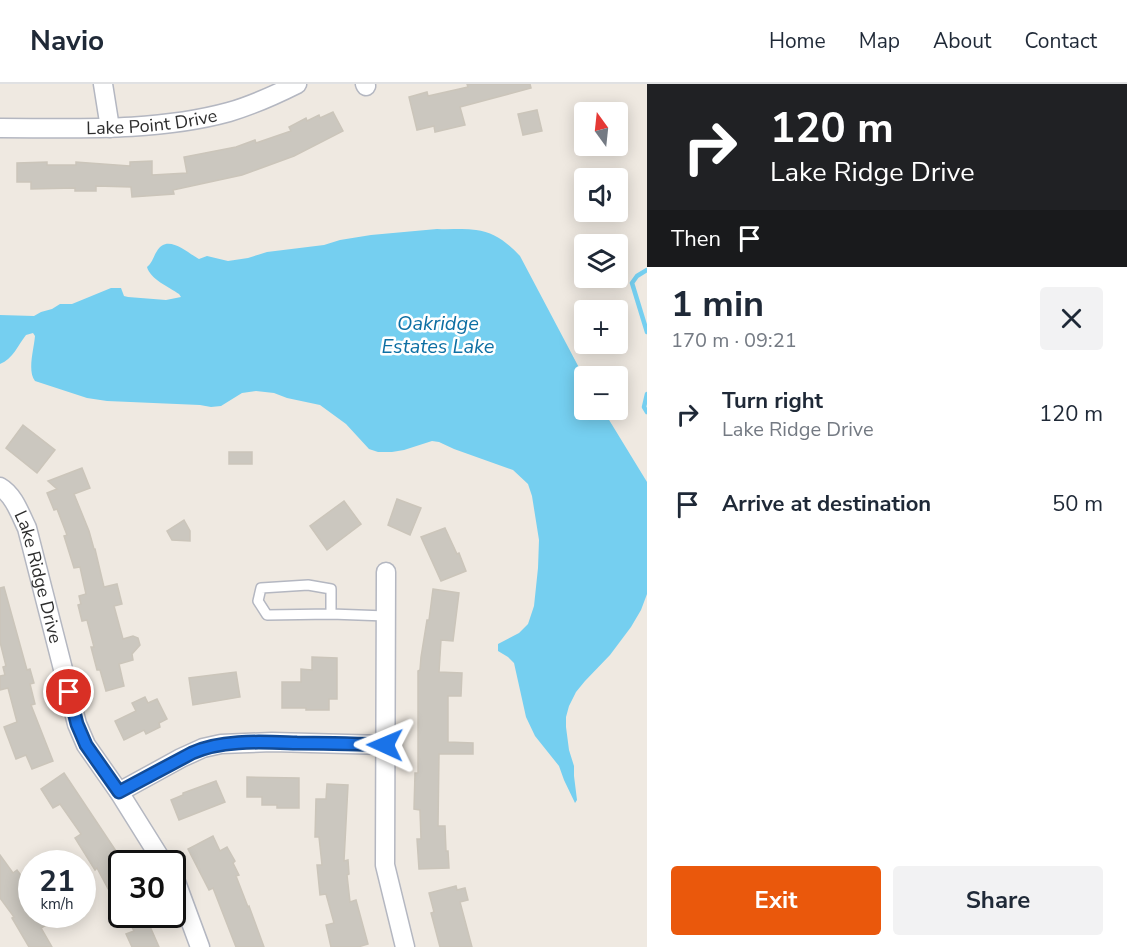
<!DOCTYPE html>
<meta charset="utf-8">
<style>
body{margin:0;font-family:"Nunito Sans",sans-serif;background:#f2f2f3;color:#1f2937;height:100vh;display:flex;flex-direction:column;font-size:22px;white-space:nowrap}
*{box-sizing:border-box;margin:0}
p{font-size:20px;color:#747a83}
.icon{flex:none;width:33px;height:33px;fill:none;stroke:currentColor;stroke-width:2;stroke-linecap:round;stroke-linejoin:round}
.map{position:relative;flex:1;overflow:hidden}
.side{display:flex;flex-direction:column;background:#fff;width:480px}
.side>*{flex:none}
.banner{background:#202124;color:#fff;overflow:hidden}
.needle{width:39px;rotate:345deg}
.buttons{position:absolute;left:574px;top:18px;display:grid;gap:12px}
.buttons a{display:grid;place-items:center;width:54px;height:54px;border-radius:6px;background:#fff;box-shadow:0 3px 15px #0003;font-size:30px}
.speed{position:absolute;left:18px;top:766px;display:flex;gap:12px;font-size:30px;font-weight:700;text-align:center}
.speed>*{display:grid;place-content:center;width:78px;height:78px;border-radius:50%;background:#fff;box-shadow:0 3px 15px #0003;line-height:1}
.speed small{font-size:15px;font-weight:400}
.speed .limit{border:3px solid #111;border-radius:9px;background:#fff;color:#111}
.pin{position:absolute;display:grid;place-items:center;width:51px;height:51px;color:#fff;margin:-26px;border:3px solid #fff;border-radius:50%;box-shadow:0 2px 6px #0007}
.me{position:absolute;width:66px;margin:-33px;rotate:271deg;stroke-linejoin:round;filter:drop-shadow(0 0 4px #0008)}
.turn{display:flex;align-items:center;gap:21px;height:126px;padding:0 24px;font-size:27px}
.turn .icon{width:78px;height:78px;stroke-width:2.5}
.turn b{display:block;font-size:42px;line-height:51px}
.then{display:flex;align-items:center;height:57px;padding:0 24px;background:#0003;gap:12px;font-size:22px}
.round{display:grid;place-items:center;flex:none;width:63px;height:63px;border-radius:6px;background:#f2f2f3}
.summary{display:flex;align-items:center;justify-content:space-between;height:102px;padding:0 24px}
h1{font-size:36px;font-weight:700;line-height:45px}
.primary-button{display:flex;gap:12px;margin-top:auto;padding:12px 24px}
.primary-button a{flex:1;height:69px;border-radius:6px;background:#ea580c;color:#fff;font-size:24px;font-weight:700;line-height:69px;text-align:center}
.primary-button a+a{background:#f2f2f3;color:#1f2937}
ul{padding:0;list-style:none}
li{display:flex;align-items:center;gap:18px;height:90px;padding:0 24px}
li div{flex:1}
li b{display:block;font-size:22px}
li em{font-style:normal}
header{display:flex;align-items:center;gap:36px;box-sizing:border-box;height:84px;padding:0 30px;background:#fff;border-bottom:2px solid #e0e1e3}
header strong{font-size:28px}
nav{display:flex;gap:33px;margin-inline-start:auto;font-size:21px}
main{display:flex;flex:1;min-height:0}
.map>svg:first-child{display:block}
.water{fill:#75cff0}
.lines{fill:none;stroke-linecap:round;stroke-linejoin:round}
.stream{stroke:#75cff0;stroke-width:4.5}
.building{fill:#cbc7bf;stroke:#cbc5ba;stroke-width:1.5}
.service-casing{stroke:#b4b7c1;stroke-width:12}
.minor-casing{stroke:#b4b7c1;stroke-width:21}
.service{stroke:#fff;stroke-width:9}
.minor{stroke:#fff;stroke-width:18}
.route-casing{stroke:#114b97;stroke-width:15}
.route{stroke:#1a73e8;stroke-width:10}
.labels{text-anchor:middle;stroke-width:5;stroke-linejoin:round;paint-order:stroke}
.street-label{font-size:18px;fill:#2e2e2e;stroke:#fff}
.water-label{font-size:20px;font-style:italic;fill:#0d6fa3;stroke:#fff}
</style>
<header>
<strong>Navio</strong>
<nav><a>Home</a><a>Map</a><a>About</a><a>Contact</a></nav>
</header>
<main>
<div class="map">
<svg width="647" height="863" viewBox="0 0 647 863">
<rect width="100%" height="100%" fill="#efe9e1"/>
<path class="water" d="M437,145c13,1 26,-1 39,1 18,2 32,13 44,26l65,123v31h18l44,72v112l-6,16 -10,17 -21,28 -25,26 -9,11 -7,14 -3,11v10l3,23 5,16v10l3,24 -2,3 -11,-23 -5,-14 -24,-30 -9,-19 -12,-54 -6,-6 -10,-6v-7l21,-11 9,-9 6,-18 4,-38 1,-28 -7,-44 -4,-12 -15,-14 -59,-21 -15,-7 -7,-1 -28,9 -12,2h-14l-9,-3 -23,-25 -26,-19 -33,-7 -13,-5 -18,-2 -14,2 -21,13 -10,1 -11,-2 -93,-4 -20,-3 -52,-17c-8,-10 -1,-32 0,-45l-2,-3 -7,2c-8,10 -13,24 -26,29v-49l34,1 7,-4 11,-3 8,-5h12l39,-16h10l3,8 4,1 38,3 15,-3 -2,-3c-10,-7 -29,-15 -32,-27 6,-5 6,-10 10,-16 10,-18 31,2 42,8l8,-3 21,5 20,-3 19,-6 57,-7 16,-5 31,-5z"/>
<g class="lines">
<g class="stream">
<polyline points="647,186 637,192 632,199 647,248"/>
<polyline points="647,310 644,323 647,328"/>
</g>
</g>
<g class="building">
<polygon points="467,0 530,0 531,4 460,23 465,41 435,48 434,42 417,46 409,13 427,8 428,12 468,3"/>
<polygon points="537,26 542,47 523,51 518,30"/>
<polygon points="333,28 343,47 294,72 242,91 173,106 174,110 132,113 131,103 96,102 96,107 75,107 75,104 31,105 31,98 17,98 17,79 47,78 47,81 76,81 76,78 130,82 130,78 152,77 152,91 187,89 184,73 236,63 255,56 256,59 291,47 289,43 306,34 307,37 319,31 320,34"/>
<polygon points="23,341 55,366 37,389 6,364"/>
<rect x="229" y="368" width="23" height="12"/>
<polygon points="82,384 90,404 74,410 89,447 94,465 95,465 104,503 117,500 122,520 114,522 123,555 133,552 138,554 140,561 132,570 133,576 119,580 124,602 106,607 100,586 97,586 91,563 94,563 87,536 82,537 78,521 81,520 79,512 86,510 80,483 74,484 64,452 67,451 57,425 54,426 47,409 57,405 48,397"/>
<polygon points="397,415 421,424 410,451 388,441"/>
<polygon points="344,417 361,440 327,466 310,442"/>
<polygon points="184,436 190,447 190,457 172,456 167,447"/>
<polygon points="445,444 457,470 459,469 466,487 441,497 421,453"/>
<polygon points="4,503 27,586 30,585 34,599 30,600 35,620 31,621 53,677 32,685 26,671 16,675 4,643 17,638 8,604 0,606 0,592 5,591 3,583 6,582 0,558 0,504"/>
<polygon points="433,505 459,509 453,557 441,556 439,588 462,589 461,612 448,612 448,658 473,659 473,670 439,670 438,742 445,742 446,767 448,767 449,784 419,785 417,755 421,755 420,726 414,725 415,689 418,689 418,587 420,586 421,573 427,536 429,536"/>
<polygon points="312,573 337,574 337,615 329,615 329,626 306,626 306,624 282,624 282,598 301,598 301,585 312,586"/>
<polygon points="236,588 240,613 193,621 189,594"/>
<polygon points="145,613 148,619 157,615 167,635 159,639 160,643 146,650 144,646 124,656 115,637 136,627 132,619"/>
<polygon points="64,689 122,776 122,831 97,784 95,786 75,754 81,750 60,720 53,724 41,705"/>
<polygon points="247,693 299,694 299,724 277,724 277,721 262,721 262,713 247,713"/>
<polygon points="216,697 225,718 179,736 171,716 183,711 183,709"/>
<polygon points="327,700 348,701 344,777 348,776 349,790 347,791 350,818 356,816 368,860 358,863 331,863 326,841 334,839 326,810 320,811 317,781 322,781 319,753 315,753 316,715 326,715"/>
<polygon points="213,752 220,767 227,763 235,777 233,779 239,791 236,792 248,823 249,822 264,863 236,863 213,804 209,806 188,765"/>
<polygon points="0,771 13,789 17,786 32,806 32,831 63,831 41,844 52,863 29,863 12,834 14,833 0,814"/>
<polygon points="456,802 457,806 465,804 468,816 460,818 472,863 440,863 431,829 434,828 429,809"/>
<polygon points="125,831 145,831 159,863 132,863 126,850 134,847"/>
</g>
<g class="lines">
<g class="service-casing">
<polyline id="service" points="331,530 331,505 308,501 261,504 258,517 267,531 331,530 386,532"/>
</g>
<g class="minor-casing">
<g id="minor">
<polyline points="103,0 110,44"/>
<polyline points="365,0 366,2"/>
<path id="s1" d="M0,44c75,0 156,4 229,-16 24,-7 46,-17 68,-28"/>
<path id="s2" d="M0,403c14,8 20,27 27,41l50,196 9,21 33,47 45,72"/>
<polyline points="386,488 385,781 405,863"/>
<polyline points="119,708 181,674 203,664 221,660 272,658 385,661"/>
<polyline points="172,793 176,798 200,863"/>
</g>
</g>
<use href="#service" class="service"/>
<use href="#minor" class="minor"/>
</g>
<g class="lines">
<g class="route-casing">
<path id="route" d="M69,608l8,32 9,21 33,47 73,-39c30,-14 72,-11 105,-10 29,0 59,1 88,2"/>
</g>
<use href="#route" class="route"/>
</g>
<g class="labels">
<g class="street-label">
<text dy="6" stroke="none"><textPath href="#s1" startOffset="152">Lake Point Drive</textPath></text>
<text dy="6" stroke="none"><textPath href="#s2" startOffset="100">Lake Ridge Drive</textPath></text>
</g>
<g class="water-label">
<text x="438" y="246">Oakridge<tspan x="438" dy="23">Estates Lake</tspan></text>
</g>
</g>
</svg>
<div class="buttons">
<a><svg class="needle" viewBox="-14 -14 28 28"><path d="M0-13l5 13h-10z" fill="#e53935"/><path d="M0 13l5-13h-10z" fill="#747a83"/></svg></a>
<a><svg class="icon" aria-label="sound" viewBox="0 0 24 24"><path d="M4 9h4l5-4v14l-5-4H4zM17 9q2 3 0 6"/></svg></a>
<a><svg class="icon" aria-label="layers" viewBox="0 0 24 24"><path d="M12 4l9 5-9 5-9-5zM3 14l9 5 9-5"/></svg></a>
<a>+</a>
<a>−</a>
</div>
<div class="speed"><div>21<small>km/h</small></div><div class="limit">30</div></div>
<div class="pin" style="left:69px;top:608px;background:#d93025"><svg class="icon" aria-label="arrive" viewBox="0 0 24 24"><path d="M6 21V4h12l-3 4 3 4H6"/></svg></div>
<svg class="me" style="left:385px;top:661px" viewBox="-20 -20 40 40"><path d="M0-17L14 15 0 8-14 15z" fill="#1a73e8" stroke="#fff" stroke-width="4"/></svg>
</div>
<section class="side">
<div class="banner">
<div class="turn"><svg class="icon" aria-label="right" viewBox="0 0 24 24"><path d="M7 20v-9h11M14 6l5 5-5 5"/></svg><div><b>120 m</b>Lake Ridge Drive</div></div>
<div class="then">Then<svg class="icon" aria-label="arrive" viewBox="0 0 24 24"><path d="M6 21V4h12l-3 4 3 4H6"/></svg></div>
</div>
<div class="summary"><div><h1>1 min</h1><p>170 m · 09:21</p></div><a class="round"><svg class="icon" aria-label="close" viewBox="0 0 24 24"><path d="M6 6l12 12M18 6L6 18"/></svg></a></div>
<ul>
<li><svg class="icon" aria-label="right" viewBox="0 0 24 24"><path d="M7 20v-9h11M14 6l5 5-5 5"/></svg><div><b>Turn right</b><p>Lake Ridge Drive</p></div><em>120 m</em></li>
<li><svg class="icon" aria-label="arrive" viewBox="0 0 24 24"><path d="M6 21V4h12l-3 4 3 4H6"/></svg><div><b>Arrive at destination</b></div><em>50 m</em></li>
</ul>
<div class="primary-button"><a>Exit</a><a>Share</a></div>
</section>
</main>
